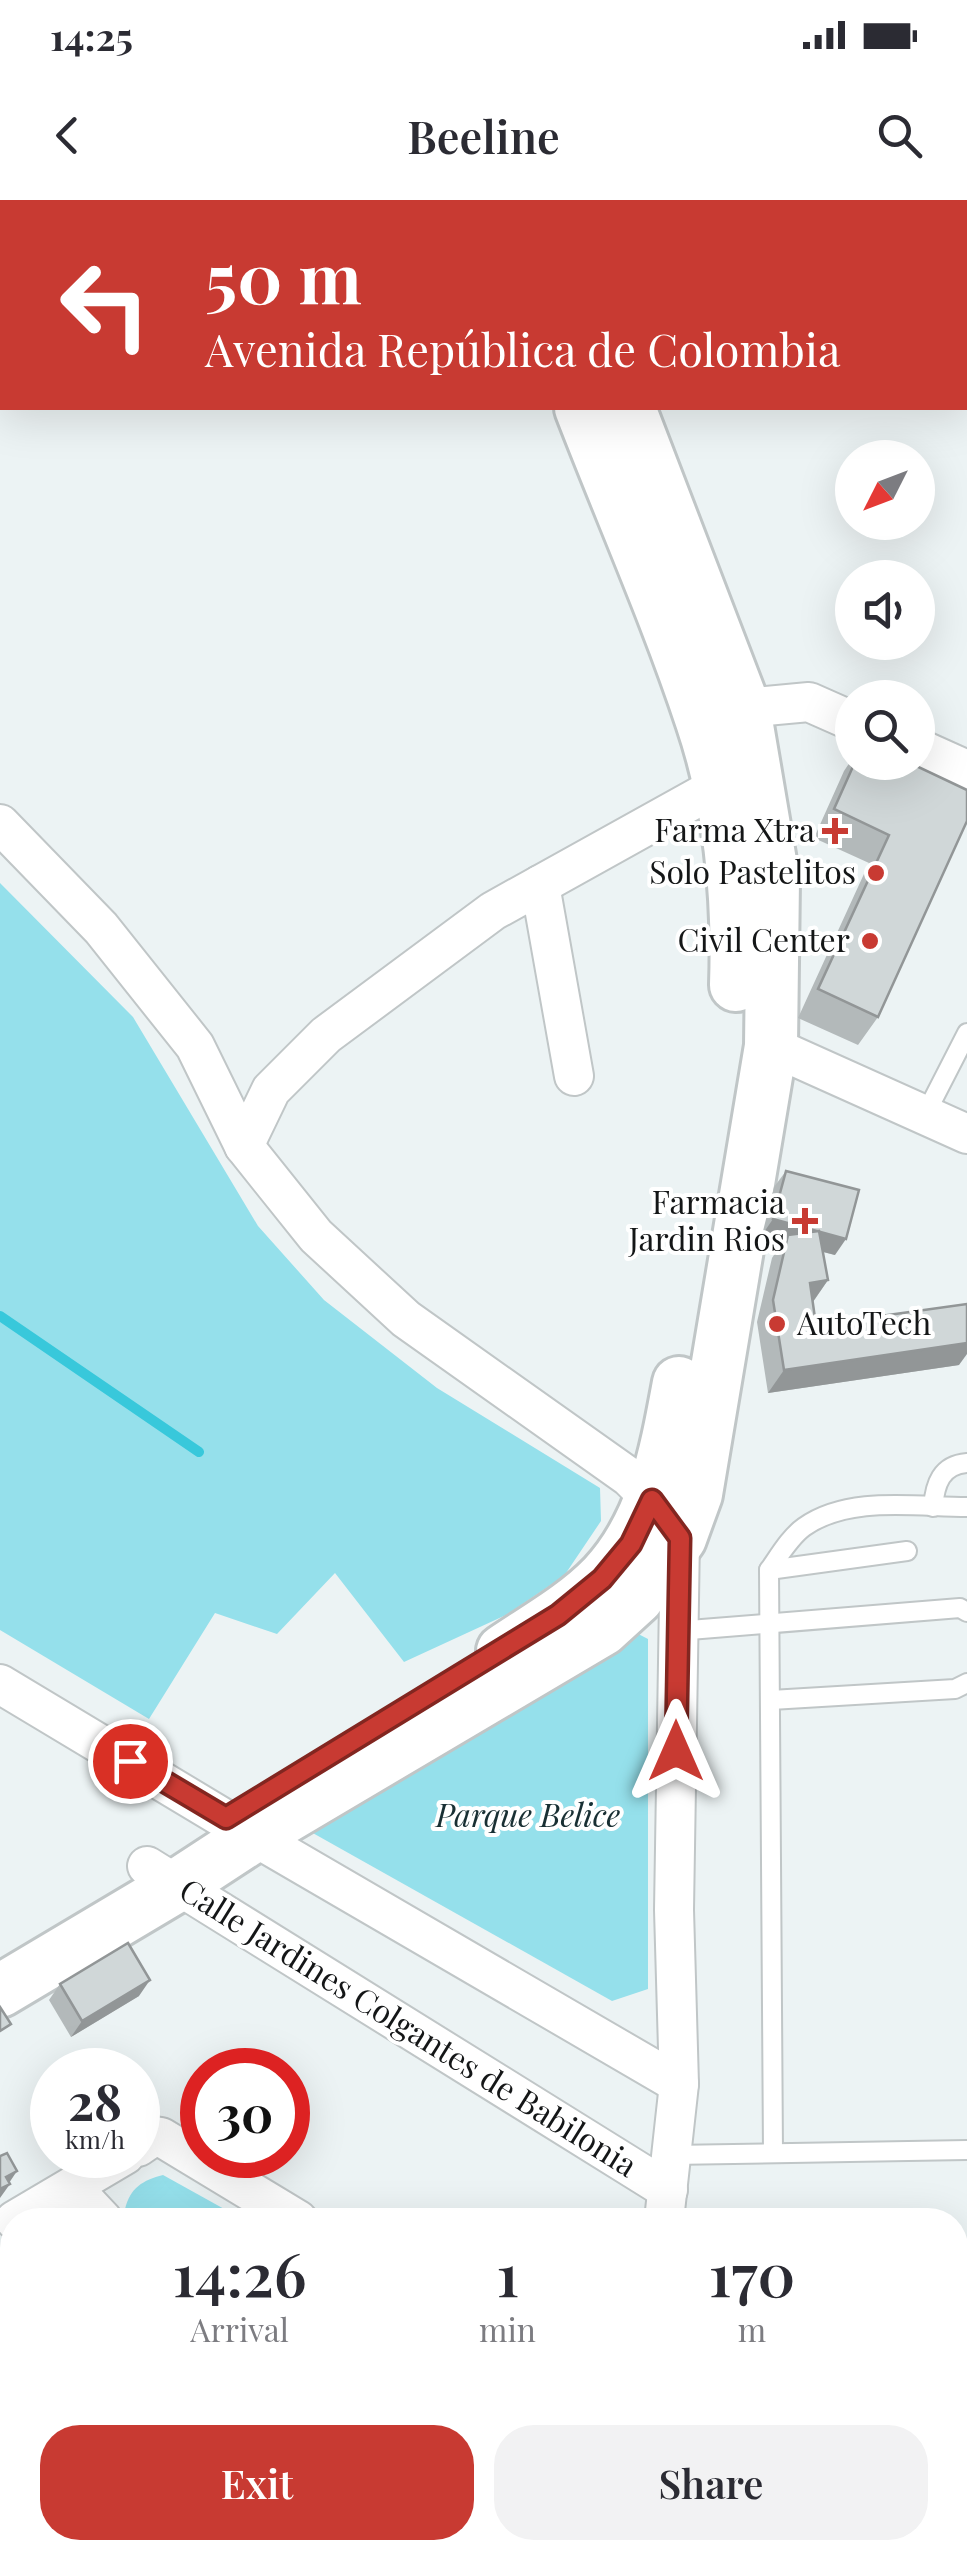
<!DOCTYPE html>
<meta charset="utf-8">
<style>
body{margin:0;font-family:"Playfair Display",serif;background:#f2f2f3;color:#2b2b33;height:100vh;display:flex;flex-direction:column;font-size:38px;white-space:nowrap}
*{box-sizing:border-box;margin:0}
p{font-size:32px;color:#7c7c81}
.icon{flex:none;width:55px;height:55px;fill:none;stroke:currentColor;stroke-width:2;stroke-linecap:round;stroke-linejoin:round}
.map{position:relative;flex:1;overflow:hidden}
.side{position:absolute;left:0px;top:2008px;width:968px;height:352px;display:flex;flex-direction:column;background:#fff;border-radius:40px 40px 0 0;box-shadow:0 10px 40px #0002}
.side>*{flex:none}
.hud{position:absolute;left:0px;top:0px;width:968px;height:210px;box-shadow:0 10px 40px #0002;background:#c83a32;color:#fff;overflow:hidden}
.needle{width:65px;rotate:228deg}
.controls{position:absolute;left:835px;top:240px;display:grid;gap:20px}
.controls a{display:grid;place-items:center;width:100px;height:100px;border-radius:50%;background:#fff;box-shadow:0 10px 40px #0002;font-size:50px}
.speed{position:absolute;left:30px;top:1848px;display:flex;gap:20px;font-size:50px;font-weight:700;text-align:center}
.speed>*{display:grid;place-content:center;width:130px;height:130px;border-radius:50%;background:#fff;box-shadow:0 10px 40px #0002;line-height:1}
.speed small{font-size:25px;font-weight:400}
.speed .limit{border:15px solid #d22;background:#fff;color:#111}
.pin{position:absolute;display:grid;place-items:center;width:85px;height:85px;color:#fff;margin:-42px;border:5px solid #fff;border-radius:50%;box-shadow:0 2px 10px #0007}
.me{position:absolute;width:110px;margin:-55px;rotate:0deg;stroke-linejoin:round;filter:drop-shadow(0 0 8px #0008)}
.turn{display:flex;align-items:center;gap:35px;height:210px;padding:0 40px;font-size:45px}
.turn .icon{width:130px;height:130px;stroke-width:2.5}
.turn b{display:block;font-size:70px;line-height:85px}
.eta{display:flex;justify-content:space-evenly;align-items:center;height:170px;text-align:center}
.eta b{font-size:60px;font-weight:600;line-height:70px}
.action{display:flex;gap:20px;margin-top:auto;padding:20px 40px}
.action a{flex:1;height:115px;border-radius:40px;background:#c83a32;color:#fff;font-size:40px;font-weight:600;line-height:115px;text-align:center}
.action a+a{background:#f2f2f3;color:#2b2b33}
.status{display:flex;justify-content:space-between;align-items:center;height:70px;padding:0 50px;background:#fff;direction:ltr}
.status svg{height:28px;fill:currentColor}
header{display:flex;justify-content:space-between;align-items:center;height:130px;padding:0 40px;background:#fff;font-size:45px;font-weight:600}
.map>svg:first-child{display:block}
.green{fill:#95e0eb}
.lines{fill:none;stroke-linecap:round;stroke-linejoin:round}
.stream{stroke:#38c8db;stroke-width:10}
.lane-casing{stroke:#c0c6c7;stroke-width:22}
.street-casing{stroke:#c0c6c7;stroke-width:42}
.secondary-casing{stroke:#c0c6c7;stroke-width:58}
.lane{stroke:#fff;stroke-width:18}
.street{stroke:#fff;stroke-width:38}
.secondary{stroke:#fff;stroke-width:52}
.wall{fill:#b3b9ba}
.shaded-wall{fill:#929697}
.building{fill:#d0d7d8;stroke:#929697;stroke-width:2.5}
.route-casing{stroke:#822620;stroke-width:25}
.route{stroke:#c83a32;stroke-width:18}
.poi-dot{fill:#c83a32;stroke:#fff;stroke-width:4}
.labels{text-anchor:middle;stroke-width:8;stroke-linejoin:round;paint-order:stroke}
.poi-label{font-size:32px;fill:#141617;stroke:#fff;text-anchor:end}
.park-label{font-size:32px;font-style:italic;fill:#182f33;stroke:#fff}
.street-label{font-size:32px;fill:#141617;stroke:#fff}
</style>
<div class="status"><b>14:25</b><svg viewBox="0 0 49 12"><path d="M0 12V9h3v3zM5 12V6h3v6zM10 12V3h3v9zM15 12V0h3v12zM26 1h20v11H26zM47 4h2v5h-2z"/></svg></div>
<header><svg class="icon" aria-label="back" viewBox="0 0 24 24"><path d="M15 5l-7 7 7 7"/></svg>Beeline<svg class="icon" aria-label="search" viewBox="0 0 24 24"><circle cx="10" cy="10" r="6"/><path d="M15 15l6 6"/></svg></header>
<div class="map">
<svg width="967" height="2359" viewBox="0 0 967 2359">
<rect width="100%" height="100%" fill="#ecf3f4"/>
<g class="green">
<polygon points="0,683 133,817 258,1026 324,1100 437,1188 600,1288 601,1321 564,1376 506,1415 404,1462 335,1373 277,1434 215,1413 149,1519 0,1430"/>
<polygon points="617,1423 648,1439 648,1789 612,1801 311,1632"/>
<path d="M163,1975l81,45h-109l-10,-11c5,-21 18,-29 38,-34z"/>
</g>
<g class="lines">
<polyline class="stream" points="0,1116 199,1252"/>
<g class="lane-casing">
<g id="lane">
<polyline points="925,915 967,833"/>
<path d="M933,1307c2,-23 8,-42 34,-44"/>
<polyline points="769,1370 907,1351"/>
<polyline points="677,1431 960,1408 967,1412"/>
<polyline points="771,1500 955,1489 967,1483"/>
<path d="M773,1953l-4,-583c10,-14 21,-33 35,-43 45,-32 112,-20 163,-20"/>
<polyline points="672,1955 967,1950"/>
</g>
</g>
<g class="street-casing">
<g id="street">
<polyline points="71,2 72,0"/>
<polyline points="0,162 2,157"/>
<polyline points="720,517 744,508 809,502 852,521"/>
<polyline points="918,548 967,570"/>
<polyline points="0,624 101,728 195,846 244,946 316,1036 406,1119 629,1277 652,1300 680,1338 674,1710 679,1884 664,2020"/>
<polyline points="540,685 574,876"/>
<polyline points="771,846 967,934"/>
<polyline points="244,946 271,890 326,835 493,711 718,586"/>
<polyline points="0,1484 253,1636 679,1884"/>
<polyline points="147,1666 668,1990"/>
<polyline points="138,1947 154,1936 161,1937 298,2020"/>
<polyline points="73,1988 103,2020"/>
<polyline points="15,2020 125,1955"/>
<polyline points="955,2081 967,2081"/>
<polyline points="0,2186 12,2200"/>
<polyline points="145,2348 156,2359"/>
<polyline points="413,2348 424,2359"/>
<polyline points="628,2359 628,2348"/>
</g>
</g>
<g class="secondary-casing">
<g id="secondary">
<polyline points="500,0 501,2"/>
<polyline points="549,0 550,2"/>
<path d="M581,208c40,104 86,207 121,313 28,83 37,176 34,264"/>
<path d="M503,1451c34,-23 72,-44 101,-74 50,-54 62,-124 75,-194"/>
<polyline points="0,1791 178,1685 253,1636 603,1429 637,1398 680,1338 696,1294 771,846 773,679 744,508 629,208"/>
</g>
</g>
<use href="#lane" class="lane"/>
<use href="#street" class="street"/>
<use href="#secondary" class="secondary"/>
</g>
<g class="wall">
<polygon points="852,559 852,562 908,562 878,817 858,845 798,818 869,663 814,638 844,571"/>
<polygon points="786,971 835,1055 823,1052 828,1080 813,1102 816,1125 959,1165 768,1193 757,1122 772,1058 783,1041 762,1035 774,987"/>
<polygon points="60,1784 139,1796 71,1837 49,1800"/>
</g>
<g class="shaded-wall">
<polygon points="773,1019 846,1039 835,1055 786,1042 788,1035 783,1041 762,1035"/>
<polygon points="828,1080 812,1103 810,1083"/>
<polygon points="967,1143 967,1154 959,1165 768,1193 784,1170"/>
<polygon points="150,1780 139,1796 71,1837 82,1821"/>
<polygon points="17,1971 7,1986 10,1984 0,1998 0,1986 6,1977"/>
</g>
<g class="building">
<polygon points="855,562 908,562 967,590 967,621 878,817 818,789 889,635 834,609"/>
<polygon points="786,971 859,990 846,1039 773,1019"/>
<polygon points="819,1031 828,1080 810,1083 816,1125 967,1104 967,1143 784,1170 773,1100 788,1035"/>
<polygon points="128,1743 150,1780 82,1821 60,1784"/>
<polygon points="0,1807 11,1824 0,1831"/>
<polygon points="7,1953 17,1971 6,1977 10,1984 0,1989 0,1956"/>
</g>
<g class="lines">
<g class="route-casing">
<polyline id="route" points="130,1561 226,1618 558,1415 602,1379 631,1344 652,1300 680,1338 676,1551"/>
</g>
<use href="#route" class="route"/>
</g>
<g class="poi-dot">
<path d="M830 616h10v10h10v10h-10v10h-10v-10h-10v-10h10z"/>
<circle cx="876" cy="673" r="10"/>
<circle cx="870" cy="741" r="10"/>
<path d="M800 1006h10v10h10v10h-10v10h-10v-10h-10v-10h10z"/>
<circle cx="777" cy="1124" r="10"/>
</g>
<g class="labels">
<g class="poi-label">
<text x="815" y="642">Farma Xtra</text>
<text x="856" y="684">Solo Pastelitos</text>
<text x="850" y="752">Civil Center</text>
<text x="785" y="1014">Farmacia<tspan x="785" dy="37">Jardin Rios</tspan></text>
<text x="797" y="1135" text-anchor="start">AutoTech</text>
</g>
<g class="park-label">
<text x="528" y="1627">Parque Belice</text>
</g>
<g class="street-label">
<text transform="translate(408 1828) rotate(32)" y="11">Calle Jardines Colgantes de Babilonia</text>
</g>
</g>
</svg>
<div class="controls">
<a><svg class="needle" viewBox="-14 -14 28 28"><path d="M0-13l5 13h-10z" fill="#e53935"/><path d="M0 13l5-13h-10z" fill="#7c7c81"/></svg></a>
<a><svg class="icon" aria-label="sound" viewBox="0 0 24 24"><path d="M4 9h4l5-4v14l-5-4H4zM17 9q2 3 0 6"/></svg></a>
<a><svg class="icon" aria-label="search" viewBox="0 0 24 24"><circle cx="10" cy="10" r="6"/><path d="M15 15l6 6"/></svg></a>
</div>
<div class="speed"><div>28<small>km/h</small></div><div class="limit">30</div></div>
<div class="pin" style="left:130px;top:1561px;background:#d93025"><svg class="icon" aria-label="arrive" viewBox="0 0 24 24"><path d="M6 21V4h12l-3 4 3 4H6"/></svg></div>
<svg class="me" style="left:676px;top:1551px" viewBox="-20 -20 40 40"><path d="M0-17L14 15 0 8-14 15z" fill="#c83a32" stroke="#fff" stroke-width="4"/></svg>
<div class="hud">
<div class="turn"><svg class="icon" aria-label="left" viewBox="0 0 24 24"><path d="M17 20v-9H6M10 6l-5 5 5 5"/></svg><div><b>50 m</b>Avenida República de Colombia</div></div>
</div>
<section class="side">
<div class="eta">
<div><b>14:26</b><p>Arrival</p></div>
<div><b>1</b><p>min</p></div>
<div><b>170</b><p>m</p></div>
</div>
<div class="action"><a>Exit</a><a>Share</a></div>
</section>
</div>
